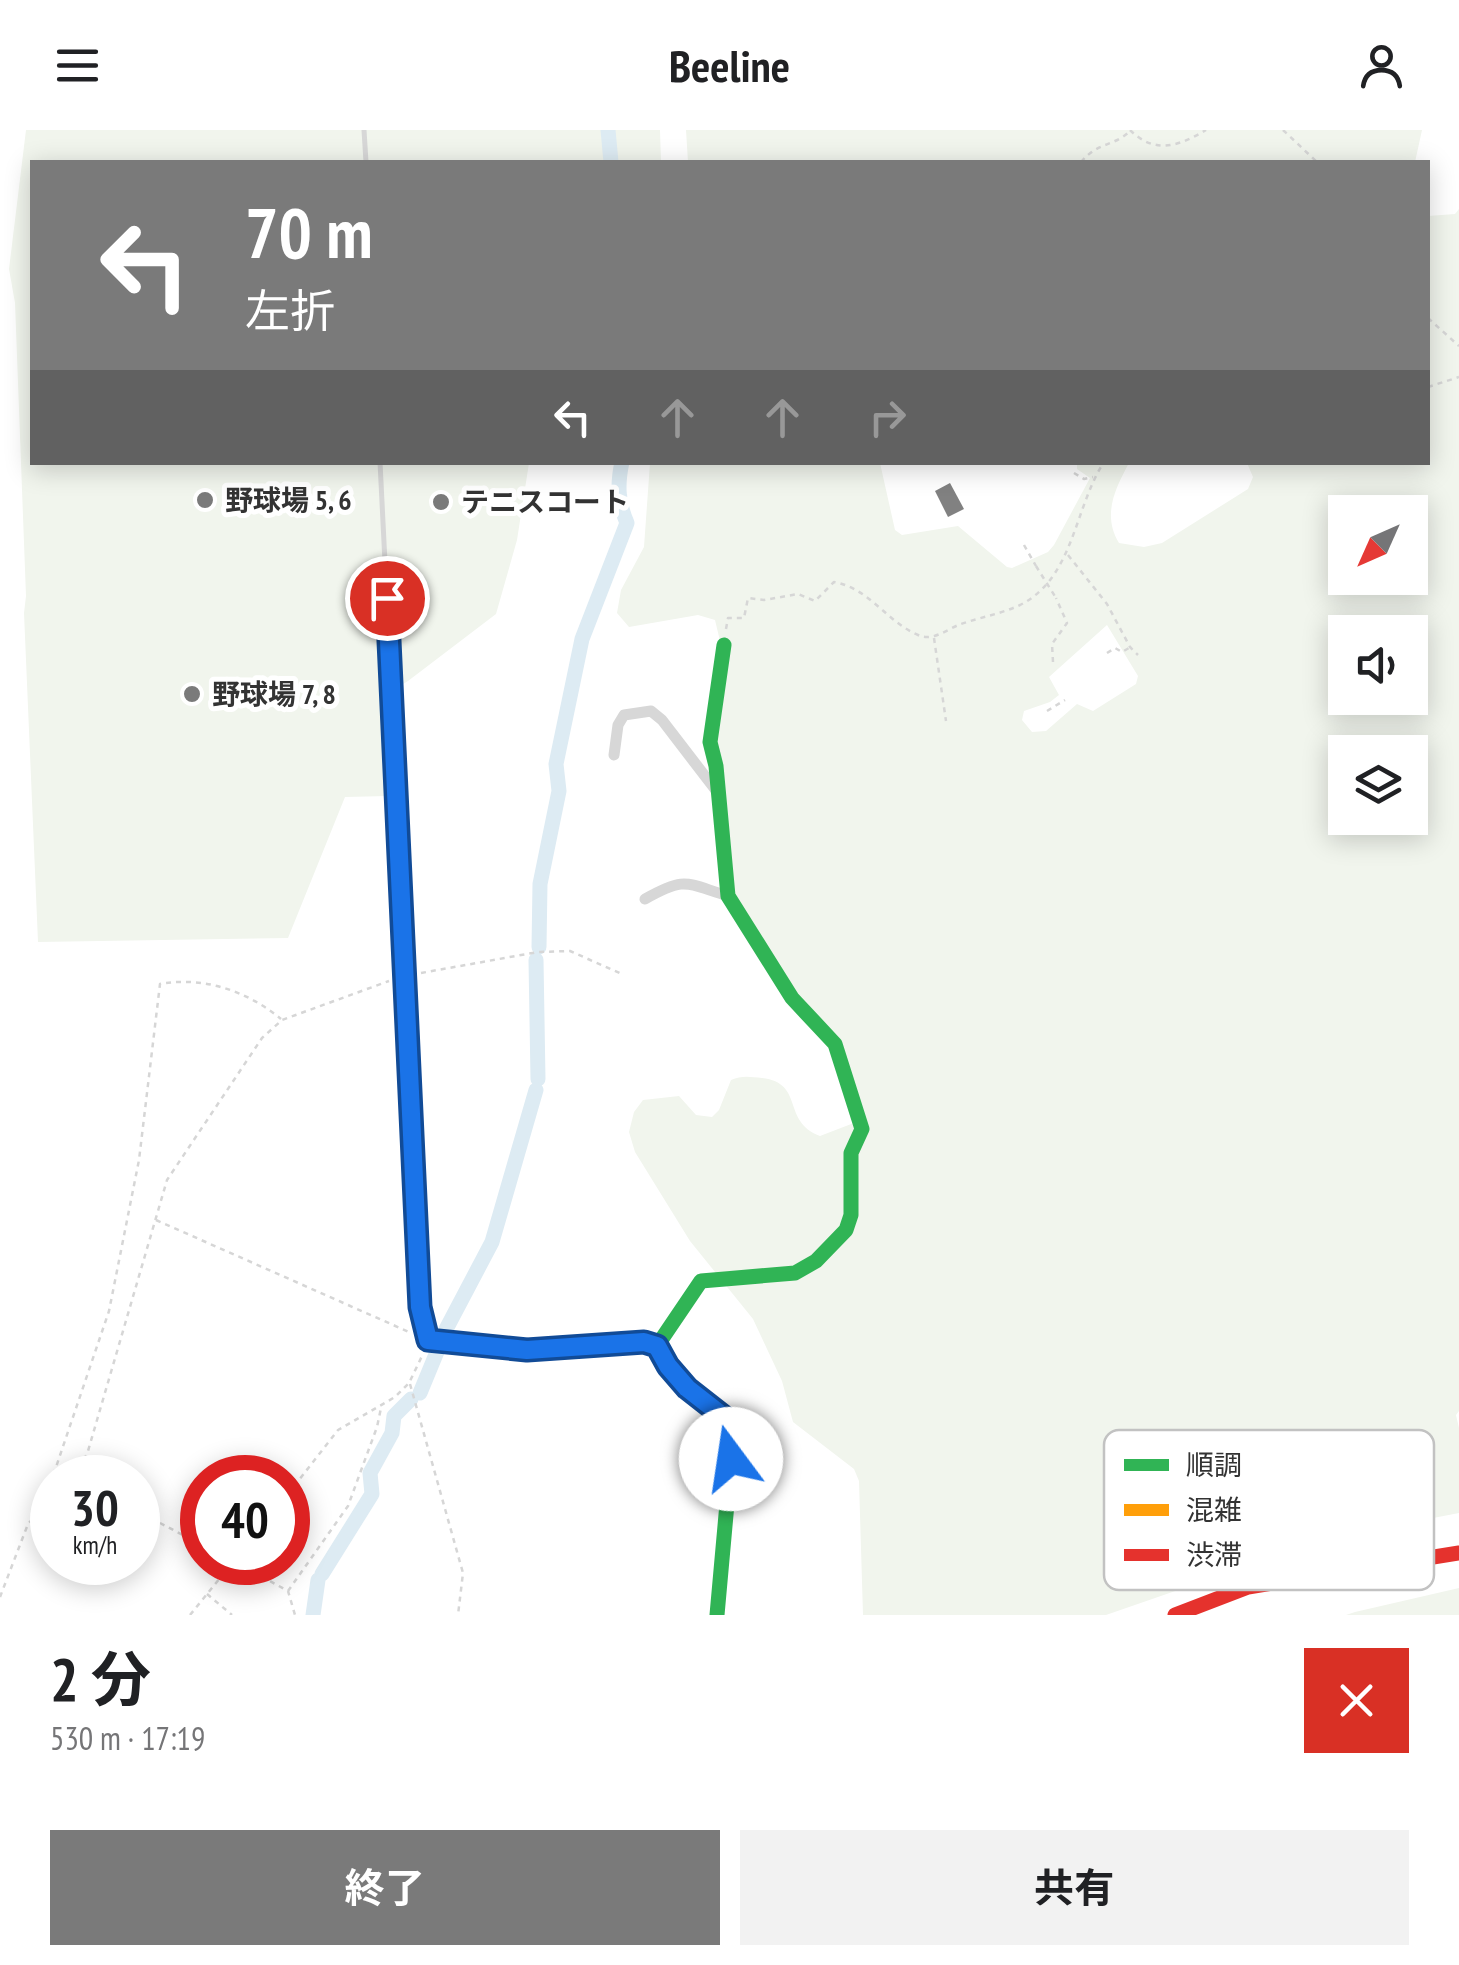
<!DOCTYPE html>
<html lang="ja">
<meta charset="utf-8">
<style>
body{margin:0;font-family:"PT Sans Narrow","Noto Sans JP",sans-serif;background:#f2f2f2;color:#202124;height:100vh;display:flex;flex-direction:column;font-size:38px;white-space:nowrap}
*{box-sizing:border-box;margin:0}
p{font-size:32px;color:#757577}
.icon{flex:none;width:55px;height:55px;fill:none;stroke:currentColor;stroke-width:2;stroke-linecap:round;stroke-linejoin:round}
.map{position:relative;height:1485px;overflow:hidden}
.details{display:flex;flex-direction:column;background:#fff;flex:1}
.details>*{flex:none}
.hud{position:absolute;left:30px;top:30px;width:1400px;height:305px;border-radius:0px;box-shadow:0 5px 25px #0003;background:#7a7a7a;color:#fff;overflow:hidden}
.needle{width:65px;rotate:225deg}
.buttons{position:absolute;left:1328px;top:365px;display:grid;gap:20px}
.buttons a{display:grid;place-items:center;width:100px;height:100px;border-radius:0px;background:#fff;box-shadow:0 5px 25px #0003;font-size:50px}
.speed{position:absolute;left:30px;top:1325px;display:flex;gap:20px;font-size:50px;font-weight:700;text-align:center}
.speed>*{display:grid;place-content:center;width:130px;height:130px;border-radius:50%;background:#fff;box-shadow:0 5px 25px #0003;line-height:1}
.speed small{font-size:25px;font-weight:400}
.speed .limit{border:15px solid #d22;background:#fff;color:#111}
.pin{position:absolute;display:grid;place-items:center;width:85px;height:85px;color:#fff;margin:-42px;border:5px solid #fff;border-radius:50%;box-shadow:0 2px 10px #0007}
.me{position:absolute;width:110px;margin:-55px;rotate:346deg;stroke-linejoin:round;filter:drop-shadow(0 0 8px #0008)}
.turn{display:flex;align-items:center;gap:35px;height:210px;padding:0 50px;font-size:45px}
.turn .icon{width:130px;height:130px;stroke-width:2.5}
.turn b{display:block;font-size:70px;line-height:85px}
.lanes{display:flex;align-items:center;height:95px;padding:0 50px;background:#0003;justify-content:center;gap:50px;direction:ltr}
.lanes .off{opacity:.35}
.round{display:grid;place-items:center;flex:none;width:105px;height:105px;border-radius:0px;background:#f2f2f2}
.summary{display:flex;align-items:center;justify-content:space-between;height:170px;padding:0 50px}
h1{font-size:60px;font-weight:700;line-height:75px}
.button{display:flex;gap:20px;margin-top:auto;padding:20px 50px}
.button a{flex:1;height:115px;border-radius:0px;background:#7a7a7a;color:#fff;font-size:40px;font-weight:700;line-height:115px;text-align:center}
.button a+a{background:#f2f2f2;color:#202124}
header{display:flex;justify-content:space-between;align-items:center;height:130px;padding:0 50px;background:#fff;font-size:45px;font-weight:700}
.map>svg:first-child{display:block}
.green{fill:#f1f5ed;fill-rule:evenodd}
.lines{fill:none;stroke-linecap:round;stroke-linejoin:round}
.canal{stroke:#ddebf3;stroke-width:15}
.building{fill:#818181}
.path{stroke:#d6d6d6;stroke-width:2.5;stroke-dasharray:5 5;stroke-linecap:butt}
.lane{stroke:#d7d7d7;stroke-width:5}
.street{stroke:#d7d7d7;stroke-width:11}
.fast{stroke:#30b455;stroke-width:15}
.slow{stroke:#ff9f0a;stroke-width:15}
.jam{stroke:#e5322d;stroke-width:15}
.path-bridge{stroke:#d6d6d6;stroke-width:2.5;stroke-dasharray:5 5;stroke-linecap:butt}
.route-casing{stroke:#114b97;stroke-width:25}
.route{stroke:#1a73e8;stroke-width:18}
.poi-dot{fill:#7a7a7a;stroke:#fff;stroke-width:4}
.labels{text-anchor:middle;stroke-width:10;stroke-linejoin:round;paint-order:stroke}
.poi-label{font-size:28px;font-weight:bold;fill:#333;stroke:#fff;text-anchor:start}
.key{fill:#fff;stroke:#c2c2c2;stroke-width:2.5}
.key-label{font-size:28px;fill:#333}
</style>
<header><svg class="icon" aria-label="menu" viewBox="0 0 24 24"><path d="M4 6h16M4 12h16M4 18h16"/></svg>Beeline<svg class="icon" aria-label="person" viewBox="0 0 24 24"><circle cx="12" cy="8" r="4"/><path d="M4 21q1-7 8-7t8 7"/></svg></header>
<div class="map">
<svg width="1459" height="1485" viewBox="0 0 1459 1485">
<rect width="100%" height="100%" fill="#fff"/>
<g class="green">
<polygon points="26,0 660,0 661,32 32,32 32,332 529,333 517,410 496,484 408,551 385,565 388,666 345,667 288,808 38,812 24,483 26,466 15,173 9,139"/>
<polygon points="686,0 1422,0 1415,32 688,32"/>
<path d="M1459,79v1202l-3,4 3,13v85l-134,26 -219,76h-243l-4,-134 -5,-12 -61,-47 -11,-41 -29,-62 -63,-78 -55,-89 -6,-20 5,-20 9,-12 36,-4 17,19 16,2 7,-7 12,-30c11,-5 20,-3 31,-2 43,5 19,43 58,58l39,-15 -18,-74 -45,-50 -61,-95 -20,-160 5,-101 -5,-21 -17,-5 -69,12 -12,-14 4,-23 23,-43 6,-84h230l15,67 7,5 56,-9 49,41 5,1 36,-16 6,-7 36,-67 -13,-9v-6h52c-14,26 -27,52 -10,80l25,4 18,-4 86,-54 5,-12 -6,-14 181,-1v-246l27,-2zM1345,382h65v66h-65zM1107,495l31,51 -2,8 -43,27 -16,-7 -31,27 -14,1 -10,-12 2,-9 26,-9 9,-7 -10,-18zM1345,502h65v66h-65zM1345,622h65v66h-65z"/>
<polygon points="1459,1458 1459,1485 1346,1485 1355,1482"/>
</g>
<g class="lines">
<g class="canal">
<polyline points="608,0 611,32"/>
<path d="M539,817l1,-63 19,-93 -3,-27 26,-125 45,-116c-9,-21 -10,-38 -5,-61"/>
<polyline points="536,830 538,949"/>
<polyline points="443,1205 492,1112 536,960"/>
<polyline points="420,1263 439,1217"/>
<polyline points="322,1444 372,1364 370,1343 392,1303 394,1286 411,1269"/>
<polyline points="313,1485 318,1450"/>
</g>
</g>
<polygon class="building" points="950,353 964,379 948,387 935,361"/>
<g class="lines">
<g class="path">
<path d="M1130,0c25,25 49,16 76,0"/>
<polyline points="1283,0 1317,32"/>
<path d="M1081,32c17,-20 31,-15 48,-30"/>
<polyline points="1428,188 1459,216"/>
<polyline points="1428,257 1459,247"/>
<polyline points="1074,343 1084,349 1093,347"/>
<polyline points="1024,415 1036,436"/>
<polyline points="1068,425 1107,474 1130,517 1138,525"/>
<path d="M726,499l2,-11h16l4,-20 16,2 34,-6 17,7 19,-19c35,6 53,40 84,53 15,7 29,-6 43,-11 20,-7 40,-10 59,-19 54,-27 54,-97 84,-143"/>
<polyline points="934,508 946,591"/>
<polyline points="1107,523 1115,518 1122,522 1129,518"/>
<polyline points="1053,532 1052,514 1067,493 1056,468"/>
<polyline points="1047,581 1065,570"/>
<polyline points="421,843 538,822 570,821 624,845"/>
<polyline points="156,1090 409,1202"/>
<polyline points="410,1254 463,1443 458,1485"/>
<polyline points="76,1348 88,1321 167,1050 262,908 282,890 389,851"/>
<polyline points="288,1364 338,1300 395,1267 409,1253 422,1226"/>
<path d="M37,1381l17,-38 55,-162 30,-151 21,-176c44,-8 87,7 121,35"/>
<polyline points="160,1393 202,1415"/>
<polyline points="235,1432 288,1461 295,1485"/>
<polyline points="288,1461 348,1376 377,1297 381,1278"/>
<polyline points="207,1464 232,1485"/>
<polyline points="0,1467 28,1394 52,1368"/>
<polyline points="190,1485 233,1432"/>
</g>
<g class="lane">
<polyline points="364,0 366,32"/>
<polyline points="380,332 402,774"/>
</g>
<g class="street">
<polyline points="614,625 618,595 624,585 651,581 662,590 718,663"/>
<path d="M645,769c41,-23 40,-16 83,-3"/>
</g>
<g class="fast">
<polyline points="634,1213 657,1216 668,1236 687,1258 724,1287 730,1304 731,1329 717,1485"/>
<polyline points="657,1216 701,1151 795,1143 816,1131 846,1100 851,1085 851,1023 862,999 835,914 792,868 728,766 716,636 710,612 724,515"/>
</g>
<polyline class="slow" points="402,777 420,1177 428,1210 527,1220 634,1213"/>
<polyline class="jam" points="1175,1485 1248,1457 1459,1423"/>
<polyline class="path-bridge" points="1036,436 1056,468"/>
</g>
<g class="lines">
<g class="route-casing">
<polyline id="route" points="387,468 420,1177 428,1210 527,1220 644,1212 657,1216 668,1236 687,1258 724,1287 730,1304 731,1329"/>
</g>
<use href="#route" class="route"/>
</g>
<g class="poi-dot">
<circle cx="205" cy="370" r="10"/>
<circle cx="441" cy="372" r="10"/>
<circle cx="192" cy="564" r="10"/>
</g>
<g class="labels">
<g class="poi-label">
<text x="225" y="380">野球場 5, 6</text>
<text x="461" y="382">テニスコート</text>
<text x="212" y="574">野球場 7, 8</text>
</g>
</g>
<rect x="1104" y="1300" width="330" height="160" rx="15" class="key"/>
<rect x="1124" y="1329" width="45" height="12" fill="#30b455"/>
<rect x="1124" y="1374" width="45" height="12" fill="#ff9f0a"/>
<rect x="1124" y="1419" width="45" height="12" fill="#e5322d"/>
<g class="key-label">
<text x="1186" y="1345">順調</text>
<text x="1186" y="1390">混雑</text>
<text x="1186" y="1435">渋滞</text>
</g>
</svg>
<div class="buttons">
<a><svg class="needle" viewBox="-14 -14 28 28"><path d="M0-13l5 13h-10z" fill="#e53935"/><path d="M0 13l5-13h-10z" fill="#757577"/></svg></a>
<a><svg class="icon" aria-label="sound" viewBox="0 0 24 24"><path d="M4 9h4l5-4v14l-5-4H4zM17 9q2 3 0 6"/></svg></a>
<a><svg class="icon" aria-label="layers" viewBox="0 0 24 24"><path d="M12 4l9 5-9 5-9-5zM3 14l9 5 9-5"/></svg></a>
</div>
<div class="speed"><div>30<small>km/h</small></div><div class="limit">40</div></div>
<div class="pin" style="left:387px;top:468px;background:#d93025"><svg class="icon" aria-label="arrive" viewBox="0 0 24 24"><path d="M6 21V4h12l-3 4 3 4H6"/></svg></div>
<svg class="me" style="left:731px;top:1329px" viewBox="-20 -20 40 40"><circle r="19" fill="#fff"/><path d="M0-13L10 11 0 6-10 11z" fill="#1a73e8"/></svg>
<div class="hud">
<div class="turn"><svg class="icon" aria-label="left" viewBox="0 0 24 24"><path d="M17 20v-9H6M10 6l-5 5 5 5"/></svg><div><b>70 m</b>左折</div></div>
<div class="lanes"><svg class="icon" aria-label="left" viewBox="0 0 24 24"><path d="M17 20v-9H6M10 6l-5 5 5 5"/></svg><svg class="icon off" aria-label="ahead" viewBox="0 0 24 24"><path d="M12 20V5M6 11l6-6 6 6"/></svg><svg class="icon off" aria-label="ahead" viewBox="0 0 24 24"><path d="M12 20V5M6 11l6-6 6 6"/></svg><svg class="icon off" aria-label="right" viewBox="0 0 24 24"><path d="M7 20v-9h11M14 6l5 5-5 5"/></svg></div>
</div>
</div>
<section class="details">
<div class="summary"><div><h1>2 分</h1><p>530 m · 17:19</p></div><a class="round" style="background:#d93025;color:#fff"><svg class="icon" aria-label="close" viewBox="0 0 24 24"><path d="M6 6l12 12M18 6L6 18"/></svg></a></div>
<div class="button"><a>終了</a><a>共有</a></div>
</section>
